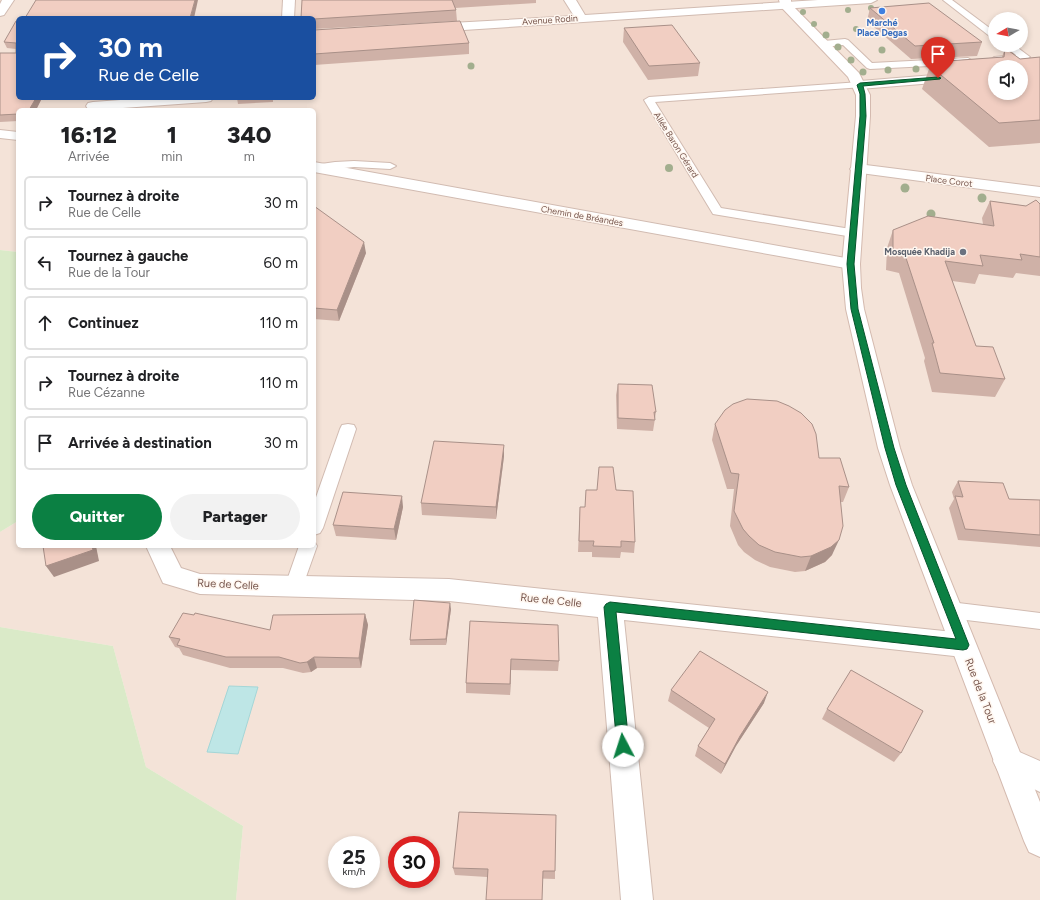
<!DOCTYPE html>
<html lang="fr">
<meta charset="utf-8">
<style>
body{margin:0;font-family:Figtree,sans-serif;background:#f2f2f2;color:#202124;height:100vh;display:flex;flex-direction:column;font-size:15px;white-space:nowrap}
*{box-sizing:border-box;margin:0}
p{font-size:13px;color:#757577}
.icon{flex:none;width:22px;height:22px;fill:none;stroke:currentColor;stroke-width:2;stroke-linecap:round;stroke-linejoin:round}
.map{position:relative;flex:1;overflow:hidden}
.sheet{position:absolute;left:16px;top:108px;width:300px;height:440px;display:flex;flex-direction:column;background:#fff;border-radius:6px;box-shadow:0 2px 6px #0003}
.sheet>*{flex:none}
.guide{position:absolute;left:16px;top:16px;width:300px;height:84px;border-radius:6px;box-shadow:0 2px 6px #0003;background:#1a4fa0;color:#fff;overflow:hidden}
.needle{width:26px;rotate:260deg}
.controls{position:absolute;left:988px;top:12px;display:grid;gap:8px}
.controls a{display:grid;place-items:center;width:40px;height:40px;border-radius:50%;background:#fff;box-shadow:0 2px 6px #0003;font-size:20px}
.speed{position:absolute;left:328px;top:836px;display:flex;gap:8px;font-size:20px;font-weight:700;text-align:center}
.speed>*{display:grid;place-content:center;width:52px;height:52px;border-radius:50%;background:#fff;box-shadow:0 2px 6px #0003;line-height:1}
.speed small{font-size:10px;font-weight:400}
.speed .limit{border:6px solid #d22;background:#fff;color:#111}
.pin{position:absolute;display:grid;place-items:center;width:34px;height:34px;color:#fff;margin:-41px -17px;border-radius:50% 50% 50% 0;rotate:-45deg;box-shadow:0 0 4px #0007}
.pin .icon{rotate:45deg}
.me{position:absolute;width:44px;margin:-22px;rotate:355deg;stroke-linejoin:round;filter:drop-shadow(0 0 3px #0008)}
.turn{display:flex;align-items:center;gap:14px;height:84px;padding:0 16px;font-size:18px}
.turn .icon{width:52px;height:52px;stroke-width:2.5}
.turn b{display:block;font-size:28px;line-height:34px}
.eta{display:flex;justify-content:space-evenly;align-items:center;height:68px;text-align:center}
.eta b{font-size:24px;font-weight:800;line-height:28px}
.button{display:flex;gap:8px;margin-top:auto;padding:8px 16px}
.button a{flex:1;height:46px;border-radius:24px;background:#0b8043;color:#fff;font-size:16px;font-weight:800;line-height:46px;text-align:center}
.button a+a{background:#f2f2f2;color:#202124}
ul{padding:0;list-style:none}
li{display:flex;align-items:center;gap:12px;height:54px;margin:0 8px 6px;padding:0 8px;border:2px solid #e0e0e0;border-radius:6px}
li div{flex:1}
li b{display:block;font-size:15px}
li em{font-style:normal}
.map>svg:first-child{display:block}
.residential{fill:#f4e3d8;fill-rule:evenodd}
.green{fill:#daeac8}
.water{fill:#bee6e6;stroke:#a4d6d7}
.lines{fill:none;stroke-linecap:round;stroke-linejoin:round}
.lane-casing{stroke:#d1bbb1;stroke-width:2}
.street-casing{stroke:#d1bbb1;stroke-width:2}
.secondary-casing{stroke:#d4baaf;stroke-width:2}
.lane{fill:#fff;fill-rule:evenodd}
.street{fill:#fff;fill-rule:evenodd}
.secondary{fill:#fff;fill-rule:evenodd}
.tree{fill:#a2ae8e}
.wall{fill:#cfb1a7}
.shaded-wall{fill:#a99088}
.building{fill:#f1cec2;stroke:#a99088;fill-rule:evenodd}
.route{fill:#0b8043;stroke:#07532c}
.shop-dot{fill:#3f7fe0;stroke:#fff7f0;stroke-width:1.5}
.worship-dot{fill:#6b7280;stroke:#fff7f0;stroke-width:1.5}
.labels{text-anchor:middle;stroke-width:3;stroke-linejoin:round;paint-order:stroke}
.far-street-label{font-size:9px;fill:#77564d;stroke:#fff7f0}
.far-shop-label{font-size:9px;font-weight:bold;fill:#366cbe;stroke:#fff7f0}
.far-worship-label{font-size:9px;font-weight:bold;fill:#5b616d;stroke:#fff7f0;text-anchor:end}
.street-label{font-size:11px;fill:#77564d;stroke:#fff7f0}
</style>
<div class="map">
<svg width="1040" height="900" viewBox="0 0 1040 900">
<rect width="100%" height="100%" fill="#fcf2ea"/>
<path class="residential" d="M0,0h1040v900h-804l7,-74 -97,-59 -33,-121 -113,-19v-95l18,-11v25h296v-436h-296v142l-18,-2zM18,18h296v80h-296zM995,19h26v26h-26zM995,67h26v26h-26zM337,845h34v34h-34zM397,845h34v34h-34z"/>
<g class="green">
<polygon points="0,250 18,252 18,521 0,532"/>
<polygon points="0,627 113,646 146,767 243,826 236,900 0,900"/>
</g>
<polygon class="water" points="229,686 258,687 238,754 207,752"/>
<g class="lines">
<g class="lane-casing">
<g id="lane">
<polygon points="943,0 952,0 995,32 995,39 992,38"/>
<polygon points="845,39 848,40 872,63 968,58 973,61 968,64 870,69 867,68 843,45 824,47 820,44 824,41"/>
<polygon points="1004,45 1014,45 1030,57 1025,60 994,61 992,59 994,57 1016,55"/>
<polygon points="860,82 863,83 865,85 863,87 655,102 721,208 857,230 859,233 857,236 853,237 713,214 644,100 649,97"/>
<polygon points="354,161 390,163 396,166 390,169 354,167 314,171 314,165 335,162"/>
<polygon points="348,424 354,425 356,429 323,528 320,533 314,535 314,503 340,429 342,425"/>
<polygon points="314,541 317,546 301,591 294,594 287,591 285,586 299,546 314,546"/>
<polygon points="950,602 1040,613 1040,629 950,618 943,616 941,610 943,604"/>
</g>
</g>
<g class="street-casing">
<g id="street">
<polygon points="2,0 14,0 4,15 0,16 0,4"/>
<polygon points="283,0 295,0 294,18 282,18"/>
<polygon points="564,0 576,0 585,15 818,0 877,0 871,3 433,32 429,31 427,28 429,25 433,24 574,16"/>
<polygon points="995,70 995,78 860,89 855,88 853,85 855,82 860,81"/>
<polygon points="148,98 213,98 211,101 206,102 95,110 88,109 86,106 88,103 93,102"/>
<polygon points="0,130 18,132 18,140 0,138"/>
<polygon points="314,162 851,259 857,260 860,264 857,268 851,269 314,172"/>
<polygon points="858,164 1040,187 1040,197 853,172 850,169 853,166"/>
<polygon points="146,546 170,546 181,568 200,574 449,579 963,633 972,637 976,645 972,653 963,657 624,620 653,900 621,900 598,617 449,601 200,594 163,583"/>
<polygon points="1008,747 1040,761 1040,792 998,771 993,761 998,751"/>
</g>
</g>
<g class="secondary-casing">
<polygon id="secondary" points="779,0 791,0 791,4 859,73 870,95 870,116 860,264 861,288 864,309 900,448 912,485 1040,802 1040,857 1029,852 1024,841 890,485 878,448 846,309 842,264 856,116 856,95 848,77 781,7"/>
</g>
<use href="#lane" class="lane"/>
<use href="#street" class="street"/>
<use href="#secondary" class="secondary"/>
</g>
<g class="tree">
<circle cx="871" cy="8" r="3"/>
<circle cx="848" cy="10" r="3"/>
<circle cx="803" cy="12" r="3"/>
<circle cx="814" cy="24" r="3"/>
<circle cx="856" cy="29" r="3"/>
<circle cx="826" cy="35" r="3.5"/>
<circle cx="838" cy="47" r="3.5"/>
<circle cx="882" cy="50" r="3.5"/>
<circle cx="851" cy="60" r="3.5"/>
<circle cx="471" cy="66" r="3.5"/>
<circle cx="916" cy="69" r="3.5"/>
<circle cx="888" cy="70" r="3.5"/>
<circle cx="863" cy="72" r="3.5"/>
<circle cx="669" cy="168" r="4"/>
<circle cx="905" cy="188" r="4.5"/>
<circle cx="982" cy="198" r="4.5"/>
<circle cx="931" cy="214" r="4.5"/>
</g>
<g class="wall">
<polygon points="302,0 536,0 536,3 455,8 456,10 457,21 314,29 314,18"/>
<polygon points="870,8 982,42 977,56 911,59 867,21"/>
<polygon points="18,21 42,98 36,110 18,110 18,121 0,122 0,53 16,53 16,49 7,48 4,42"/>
<polygon points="624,28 700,63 698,76 648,80 623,42"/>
<polygon points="314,30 469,43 469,54 314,65"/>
<polygon points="1005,48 1020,59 1040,57 1040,143 989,147 922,89 930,66 946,64 947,61 1002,57"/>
<polygon points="237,98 273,98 273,102 238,104"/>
<polygon points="990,201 1026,206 1040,204 1040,276 1016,273 1013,278 979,274 975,284 952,281 976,346 1005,379 995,397 932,392 924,361 925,358 899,273 886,270 887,248 893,230 983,224 982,218"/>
<polygon points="314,206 366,253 339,321 314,319"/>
<polygon points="618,384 656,412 653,431 617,429 616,395"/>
<polygon points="715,424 819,458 849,487 843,502 840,502 832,555 825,562 805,571 795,572 770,567 755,560 744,552 738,545 730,526 734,489 727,489 712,440"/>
<polygon points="504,456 496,519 422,515 421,503"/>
<polygon points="958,481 1009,499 1040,500 1040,547 958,540 949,508 954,499 952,492"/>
<polygon points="586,490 616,490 635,542 634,553 621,552 620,558 592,557 592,552 578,552 580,507 585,507"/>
<polygon points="403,507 396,540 336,536 333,525"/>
<polygon points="451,609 446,645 410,645 410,640"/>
<polygon points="365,614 368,625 361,668 317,668 311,672 303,673 283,668 230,668 183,655 179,648 175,647 169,637 270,630"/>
<polygon points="470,621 559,661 558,671 511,670 510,695 466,693 466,683"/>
<polygon points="671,690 764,703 736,746 721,774 695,756 698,746 709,728 668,701"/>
<polygon points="827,709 901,753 894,762 822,719"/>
<polygon points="453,868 555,871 555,879 487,877 455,875"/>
</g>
<g class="shaded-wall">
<polygon points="195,0 198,0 194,18 190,18"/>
<polygon points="36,98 42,98 36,110 29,110"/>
<polygon points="364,242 366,253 339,321 337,310"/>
<polygon points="504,445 504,456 496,519 496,507"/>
<polygon points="402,496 403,507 396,540 394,529"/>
<polygon points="839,540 832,555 825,562 805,571 811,556"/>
<polygon points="92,546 96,546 99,561 54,577 46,566"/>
<polygon points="450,603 451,609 446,645 446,639"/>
<polygon points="365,614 368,625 361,668 359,658"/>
<polygon points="314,657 317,668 311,672 307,662"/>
<polygon points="511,659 511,670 510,695 510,684"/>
<polygon points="768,692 764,703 736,746 721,774 725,764 740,736"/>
</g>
<g class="building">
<polygon points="36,0 195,0 190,18 25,18"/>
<polygon points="302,0 452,0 456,10 314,19 314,18 301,18"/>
<polygon points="929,3 982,42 915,46 870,8"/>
<polygon points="16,21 18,21 18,98 36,98 29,110 18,110 18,114 0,115 0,53 16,53 16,43 4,42"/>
<polygon points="460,21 469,43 314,54 314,30"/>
<polygon points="672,25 700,63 649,66 624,28"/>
<path d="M1005,48l15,11 20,-2v63l-41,3 -69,-57 21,-2 -4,-3 57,-4zM995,67h26v26h-26z"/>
<polygon points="1036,200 1040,204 1040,257 1020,254 1022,260 980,255 983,266 945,261 976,346 993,347 1005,379 940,373 932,343 934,343 905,255 893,252 893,230 928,216 994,226 990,201 1026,206"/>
<polygon points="314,206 364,242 337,310 314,308"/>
<polygon points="618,384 652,385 656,412 654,412 655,420 618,418"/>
<polygon points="747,399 777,401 789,406 801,413 812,424 816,434 819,458 840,458 849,487 839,486 843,526 839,540 831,547 811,556 801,557 775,552 759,545 749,536 743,529 734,511 739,474 731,473 715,424 725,410 733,404"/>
<polygon points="434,441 504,445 496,507 421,503"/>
<polygon points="599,467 613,467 616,490 633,491 635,542 621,541 621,547 593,546 594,541 579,541 580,507 585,507 586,490 597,490"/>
<polygon points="958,481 1003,483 1009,499 1040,500 1040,535 965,529 955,496 963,497"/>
<polygon points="343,492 402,496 394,529 333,525"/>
<polygon points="43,546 92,546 93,550 46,566"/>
<polygon points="414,600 450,603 446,639 410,640"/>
<polygon points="183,613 194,615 195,613 270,630 273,615 365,614 359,658 314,657 307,662 300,663 279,657 226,657 177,645 180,639 169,637"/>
<polygon points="470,621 558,625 559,661 511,659 510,684 466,683"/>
<polygon points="700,651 768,692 740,736 725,764 698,746 715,719 671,690"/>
<polygon points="851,670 923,711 901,753 827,709"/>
<polygon points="459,812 556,815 555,871 543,871 542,900 486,900 488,869 453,868"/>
</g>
<polygon class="route" points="938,77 941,78 940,79 863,86 865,94 866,116 854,264 858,309 894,448 906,485 969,645 967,649 963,650 616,612 629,746 627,750 623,751 619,750 617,746 604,607 606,604 610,602 956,639 896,485 885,448 851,309 847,264 860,116 860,94 857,85 860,83"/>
<circle class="shop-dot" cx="882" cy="11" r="4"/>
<circle class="worship-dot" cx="963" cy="252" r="4"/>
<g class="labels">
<g class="far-street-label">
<text transform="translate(550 20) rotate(-4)" y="3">Avenue Rodin</text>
<text transform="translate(676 145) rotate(58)" y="3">Allée Baron Gérard</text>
<text transform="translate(949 181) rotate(7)" y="3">Place Corot</text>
<text transform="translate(582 216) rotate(10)" y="3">Chemin de Bréandes</text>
</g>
<g class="far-shop-label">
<text x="882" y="26">Marché<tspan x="882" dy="10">Place Degas</tspan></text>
</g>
<g class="far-worship-label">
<text x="955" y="255">Mosquée Khadija</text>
</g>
<g class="street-label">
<text transform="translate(228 584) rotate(3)" y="4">Rue de Celle</text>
<text transform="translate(551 600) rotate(6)" y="4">Rue de Celle</text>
<text transform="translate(981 691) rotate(69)" y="4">Rue de la Tour</text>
</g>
</g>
</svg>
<div class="controls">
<a><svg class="needle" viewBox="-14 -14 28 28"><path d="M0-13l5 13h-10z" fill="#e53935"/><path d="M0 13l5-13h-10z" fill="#757577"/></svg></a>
<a><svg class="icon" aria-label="sound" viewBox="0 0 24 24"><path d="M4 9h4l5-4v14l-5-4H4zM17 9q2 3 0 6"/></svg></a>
</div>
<div class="speed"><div>25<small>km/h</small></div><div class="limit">30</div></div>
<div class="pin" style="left:938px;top:78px;background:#d93025"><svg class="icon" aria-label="arrive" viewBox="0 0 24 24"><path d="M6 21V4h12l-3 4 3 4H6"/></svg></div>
<svg class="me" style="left:623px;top:746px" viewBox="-20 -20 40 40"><circle r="19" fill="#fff"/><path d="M0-13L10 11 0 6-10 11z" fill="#0b8043"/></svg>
<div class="guide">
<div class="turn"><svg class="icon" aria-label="right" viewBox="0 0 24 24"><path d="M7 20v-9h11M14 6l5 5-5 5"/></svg><div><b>30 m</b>Rue de Celle</div></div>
</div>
<section class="sheet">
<div class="eta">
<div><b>16:12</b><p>Arrivée</p></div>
<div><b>1</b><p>min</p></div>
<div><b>340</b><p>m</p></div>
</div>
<ul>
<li><svg class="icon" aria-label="right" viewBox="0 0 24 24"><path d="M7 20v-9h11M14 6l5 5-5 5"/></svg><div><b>Tournez à droite</b><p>Rue de Celle</p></div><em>30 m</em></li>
<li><svg class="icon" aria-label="left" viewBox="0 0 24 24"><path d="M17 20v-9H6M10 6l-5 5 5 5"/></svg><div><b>Tournez à gauche</b><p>Rue de la Tour</p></div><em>60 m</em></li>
<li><svg class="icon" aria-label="ahead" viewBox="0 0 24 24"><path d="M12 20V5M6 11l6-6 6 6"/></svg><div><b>Continuez</b></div><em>110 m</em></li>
<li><svg class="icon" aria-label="right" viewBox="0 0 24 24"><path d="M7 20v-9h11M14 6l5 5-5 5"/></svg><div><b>Tournez à droite</b><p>Rue Cézanne</p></div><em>110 m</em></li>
<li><svg class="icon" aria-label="arrive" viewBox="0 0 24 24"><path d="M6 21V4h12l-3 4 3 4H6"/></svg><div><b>Arrivée à destination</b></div><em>30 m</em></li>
</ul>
<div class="button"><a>Quitter</a><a>Partager</a></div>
</section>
</div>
